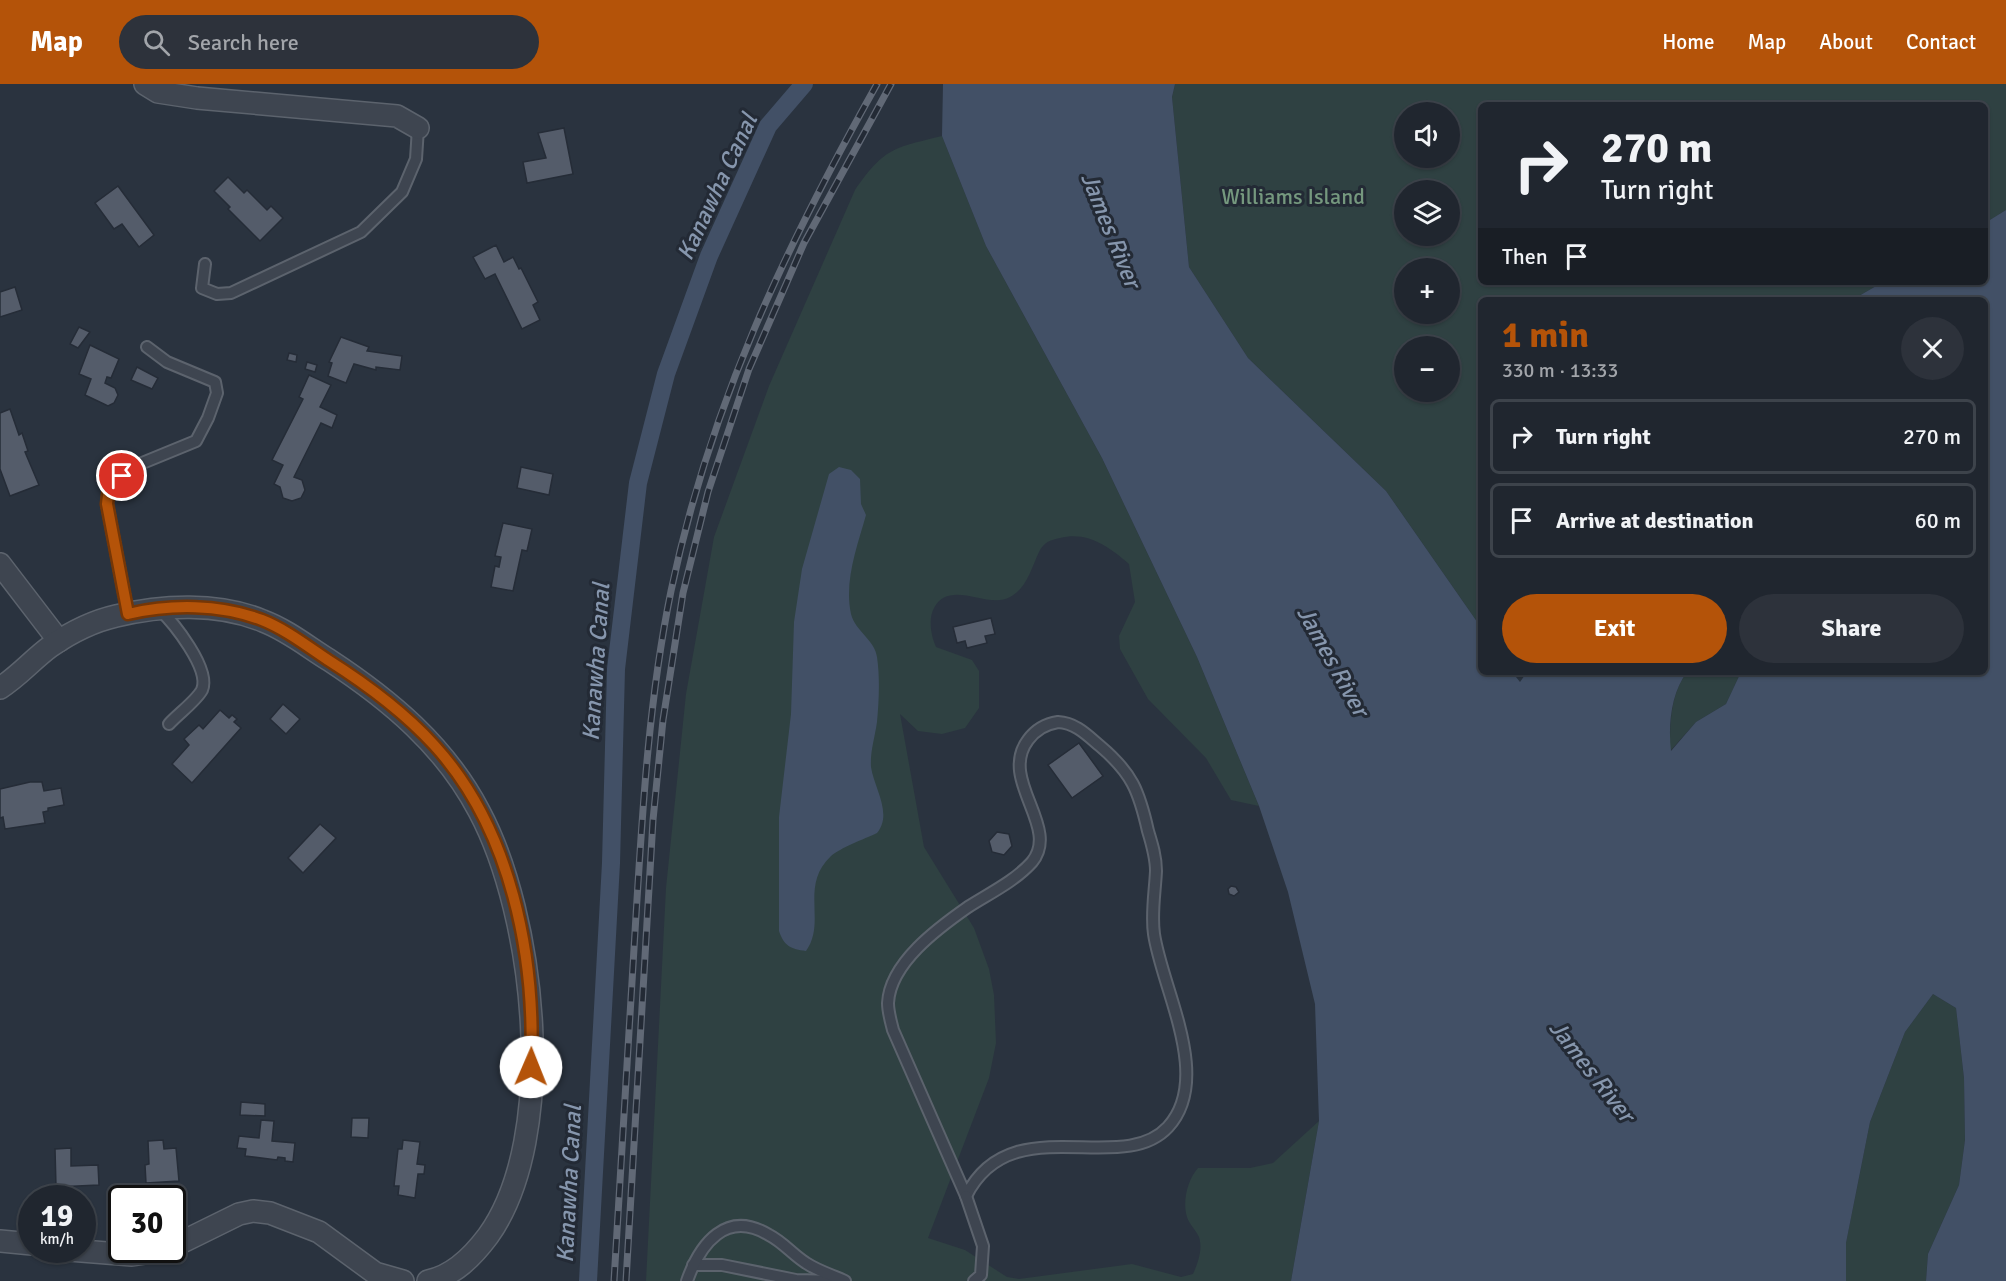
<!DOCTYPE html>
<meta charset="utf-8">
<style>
body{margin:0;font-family:Signika,sans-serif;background:#2d323b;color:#f1f3f6;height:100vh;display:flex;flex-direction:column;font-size:22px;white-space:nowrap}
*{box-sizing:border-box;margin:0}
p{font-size:20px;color:#a2a5aa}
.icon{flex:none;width:33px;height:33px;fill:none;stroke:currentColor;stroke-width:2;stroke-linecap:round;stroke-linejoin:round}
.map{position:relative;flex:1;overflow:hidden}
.side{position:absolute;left:1478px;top:213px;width:510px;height:378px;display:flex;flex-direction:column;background:#20262f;border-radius:9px;box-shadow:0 2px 4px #0004,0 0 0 2px #3d434b}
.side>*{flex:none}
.guide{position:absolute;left:1478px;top:18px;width:510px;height:183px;border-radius:9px;box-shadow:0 2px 4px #0004,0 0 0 2px #3d434b;background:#20262f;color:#f1f3f6;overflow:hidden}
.fabs{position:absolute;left:1394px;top:18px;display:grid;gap:12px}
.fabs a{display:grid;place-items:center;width:66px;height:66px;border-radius:50%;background:#20262f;box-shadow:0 2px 4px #0004,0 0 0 2px #3d434b;font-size:30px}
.speed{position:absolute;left:18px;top:1101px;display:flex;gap:12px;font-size:30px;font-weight:700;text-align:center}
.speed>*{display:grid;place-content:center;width:78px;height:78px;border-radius:50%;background:#20262f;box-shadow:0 2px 4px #0004,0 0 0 2px #3d434b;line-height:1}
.speed small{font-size:15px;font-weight:400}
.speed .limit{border:3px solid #111;border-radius:9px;background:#fff;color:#111}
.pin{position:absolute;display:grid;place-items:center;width:51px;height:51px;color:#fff;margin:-26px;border:3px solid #fff;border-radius:50%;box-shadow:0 2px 6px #0007}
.me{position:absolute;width:66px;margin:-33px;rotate:1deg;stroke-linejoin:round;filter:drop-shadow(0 0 4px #0008)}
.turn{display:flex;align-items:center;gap:21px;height:126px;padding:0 24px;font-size:27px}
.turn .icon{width:78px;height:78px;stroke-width:2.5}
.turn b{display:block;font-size:42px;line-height:51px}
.then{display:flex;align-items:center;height:57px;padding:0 24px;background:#0003;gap:12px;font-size:22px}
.round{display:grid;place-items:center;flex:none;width:63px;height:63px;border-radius:32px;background:#2d323b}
.head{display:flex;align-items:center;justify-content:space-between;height:102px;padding:0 24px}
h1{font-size:36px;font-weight:700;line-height:45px;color:#b45309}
.button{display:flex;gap:12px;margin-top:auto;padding:12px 24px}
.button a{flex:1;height:69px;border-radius:36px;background:#b45309;color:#fff;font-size:24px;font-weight:700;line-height:69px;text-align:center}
.button a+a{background:#2d323b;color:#f1f3f6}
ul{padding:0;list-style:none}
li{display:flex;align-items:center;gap:18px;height:75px;margin:0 12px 9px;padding:0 12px;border:3px solid #3d434b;border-radius:9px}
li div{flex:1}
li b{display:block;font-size:22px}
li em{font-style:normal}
header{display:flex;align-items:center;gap:36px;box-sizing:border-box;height:84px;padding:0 30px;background:#b45309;color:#fff}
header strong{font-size:28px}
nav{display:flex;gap:33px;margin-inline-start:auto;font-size:21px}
.search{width:420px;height:54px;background:#2d323b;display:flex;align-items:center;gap:15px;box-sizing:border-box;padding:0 21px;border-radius:33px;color:#a2a5aa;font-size:22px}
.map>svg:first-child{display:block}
.green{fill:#2f4142;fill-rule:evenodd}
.water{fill:#425066}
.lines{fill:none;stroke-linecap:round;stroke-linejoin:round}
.canal{stroke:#425066;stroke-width:18}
.building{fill:#545c6a;stroke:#252c37;stroke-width:1.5}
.service-casing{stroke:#5c636d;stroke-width:14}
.minor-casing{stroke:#5c636d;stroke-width:24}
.service{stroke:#3e4550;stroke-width:10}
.minor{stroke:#3e4550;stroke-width:21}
.rail-casing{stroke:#616976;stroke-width:7}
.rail{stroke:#232a35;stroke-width:4.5;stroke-dasharray:14;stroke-linecap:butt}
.route-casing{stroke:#753606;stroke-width:15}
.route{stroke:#b45309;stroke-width:10}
.labels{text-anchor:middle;stroke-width:6;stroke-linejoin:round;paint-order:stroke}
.park-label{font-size:22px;fill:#75987e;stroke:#232a35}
.water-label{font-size:24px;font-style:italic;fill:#8696ad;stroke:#232a35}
</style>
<header>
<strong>Map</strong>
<div class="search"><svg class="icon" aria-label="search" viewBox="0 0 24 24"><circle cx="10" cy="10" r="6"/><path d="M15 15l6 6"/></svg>Search here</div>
<nav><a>Home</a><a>Map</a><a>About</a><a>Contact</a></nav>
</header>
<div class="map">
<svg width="2006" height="1197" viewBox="0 0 2006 1197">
<rect width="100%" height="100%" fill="#2a333f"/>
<g class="green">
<path d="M1175,0h831v126l-21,13 -1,-118h-504v177h403l-31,18h-372v326l-94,-135 -138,-133 -59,-91 -17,-170zM1404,28h45v46h-45zM1404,106h45v46h-45zM1404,184h45v46h-45zM1404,262h45v46h-45z"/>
<path d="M942,52l44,110 116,212 95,199 62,149 -28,-6 -25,-42 -58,-59 -28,-50 -1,-13 16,-34 -6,-38c-20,-17 -41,-33 -69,-26 -10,2 -16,4 -21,14 -8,17 -12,36 -29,45 -22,13 -60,-19 -76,11 -6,11 -3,28 2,39l36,13 7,11v37l-14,20 -23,6 -24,-3 -18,-17 24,133 50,81 15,41 5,26 2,48 -7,35 -61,160 37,12 42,27 12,2 113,-15 49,13 12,-3c5,-11 10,-25 6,-37 -3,-7 -10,-13 -12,-20 -5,-16 1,-38 11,-49h52l23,-5 46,-42 -28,160h-645l20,-393 20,-194 28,-157 55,-151 86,-196c30,-43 39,-42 87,-54z"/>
<path d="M1687,588h54l-15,32 -30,18 -26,29c0,-27 0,-56 17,-79z"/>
<polygon points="1933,910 1956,924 1964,994 1965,1056 1959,1101 1928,1170 1926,1197 1846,1197 1846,1159 1870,1038 1905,948"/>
</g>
<g class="water">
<path d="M943,0h232l-3,13 17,170 59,91 138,133 94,135v46h32l8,10 7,-10h160c-16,21 -19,53 -16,79l25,-29 30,-18 15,-32h243v-372h-132l31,-18h101l1,-59 21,-13v1071h-80l2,-27 31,-69 6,-45 -1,-62 -8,-70 -23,-14 -28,38 -35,90 -24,121v38h-555l28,-160 -4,-117 -27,-112 -29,-86 -62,-149 -95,-199 -116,-212 -44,-110z"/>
<path d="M839,383l12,3 9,9 1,25 5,11c-9,32 -22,66 -15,99 4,17 24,26 26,43 3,20 2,44 0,65 -2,15 -7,29 -6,45 3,21 22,47 6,66 -13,6 -37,15 -46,23 -32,30 -4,66 -25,95 -15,-2 -22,-5 -27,-20v-114l12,-103 3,-92 8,-53 27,-95z"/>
</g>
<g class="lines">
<polyline class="canal" points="588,1197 611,779 616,585 638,399 666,290 709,172 768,42 804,0"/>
</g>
<g class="building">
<polygon points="564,44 573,90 527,99 523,78 546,74 538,49"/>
<polygon points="228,93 244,109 247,106 267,126 271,122 283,134 260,157 228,125 230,123 214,107"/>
<polygon points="118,102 154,151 139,163 122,140 114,145 95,119"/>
<polygon points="496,161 504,178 513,173 519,185 521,184 538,218 533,221 540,236 522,245 495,190 485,195 473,173"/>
<polygon points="15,203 22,226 0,233 0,208"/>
<polygon points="79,243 90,248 78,264 70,260"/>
<polygon points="341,253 369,263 367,267 402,272 400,286 376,283 376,286 354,280 346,299 328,292 332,279 329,278"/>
<polygon points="90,261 119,275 111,294 107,293 105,299 115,304 118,311 114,319 108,322 85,311 91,295 79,290"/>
<polygon points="289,269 297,271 296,278 287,276"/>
<polygon points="307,278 317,281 315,288 305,285"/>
<polygon points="137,283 158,294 152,305 131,296"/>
<polygon points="309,291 331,301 320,323 337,331 332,344 321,339 294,393 302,396 305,406 301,414 292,417 283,414 280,403 274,400 283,381 272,376 303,315 299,313"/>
<polygon points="10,325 19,351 22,349 28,367 25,368 39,401 10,412 0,385 0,329"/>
<polygon points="521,383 553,390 549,411 517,404"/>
<polygon points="503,439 532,445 527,467 522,466 513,507 491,503 495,482 499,483 501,473 495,472"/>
<polygon points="991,534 995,550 985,552 987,559 967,564 965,557 957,559 953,543"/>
<polygon points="283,620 300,635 286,650 270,635"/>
<polygon points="220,626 229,634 232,631 237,635 234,638 241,644 192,699 172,680 189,661 184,655 199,641 203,645"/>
<polygon points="1079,659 1103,692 1072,714 1048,681"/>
<polygon points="30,698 42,698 44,707 61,704 64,721 48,724 48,727 43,728 45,739 5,745 3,733 0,734 0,705"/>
<polygon points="320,740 336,754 303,789 288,774"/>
<polygon points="997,748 1009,750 1012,762 1004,771 992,768 989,757"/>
<polygon points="1231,802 1236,803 1239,808 1234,812 1229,810 1228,805"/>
<polygon points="241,1018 265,1020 265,1032 240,1031"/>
<polygon points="352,1034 369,1034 368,1054 351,1053"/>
<polygon points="261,1036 274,1037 272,1057 295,1059 293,1078 285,1077 285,1074 278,1073 277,1076 245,1072 246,1065 237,1064 239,1052 259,1054"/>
<polygon points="163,1056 164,1065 176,1064 179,1097 146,1099 145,1081 149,1080 148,1057"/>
<polygon points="403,1056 420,1058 417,1080 425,1081 424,1090 418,1090 415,1114 398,1111 399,1102 394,1102 398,1065 402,1065"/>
<polygon points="71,1064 71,1082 98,1081 99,1101 56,1103 55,1065"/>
</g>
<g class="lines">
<g class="service-casing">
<g id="service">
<polyline points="205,180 202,204 217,210 231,209 361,148 402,108 416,75 418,44"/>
<path d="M159,525c14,13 52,60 43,81 -6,11 -24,24 -33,34"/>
<polyline points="128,530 107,420 109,402 135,382 196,357 208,334 217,309 215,298 167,278 147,263"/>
<path d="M1058,638c18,1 29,13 42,24 32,27 39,45 48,85 4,13 8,26 8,40 -1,21 -5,43 -2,63 8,55 59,144 14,193 -47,51 -157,-21 -202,69l-73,-166c-2,-8 -5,-18 -5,-27 2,-40 50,-75 80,-96 22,-14 47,-26 64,-45 29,-35 -34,-82 -4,-122 8,-11 17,-16 30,-18z"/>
<polyline points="966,1112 983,1162 981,1191 974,1197"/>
<polyline points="693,1181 722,1181 796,1196 838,1197"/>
<path d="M687,1197c13,-37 39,-72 82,-46 14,7 24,20 37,28 12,8 26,12 39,18"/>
</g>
</g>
<g class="minor-casing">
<g id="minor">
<polyline points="145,0 158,8 197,14 397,32 418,44"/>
<polyline points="0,480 59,557"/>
<path d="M0,604c19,-12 33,-29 51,-42 19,-13 43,-25 65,-30 46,-11 102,-14 147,5 24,9 45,26 66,39 61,40 116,86 150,151 56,104 81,325 9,425 -15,20 -34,40 -60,45"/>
<polyline points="0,1157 32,1160"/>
<polyline points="172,1163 239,1130 253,1127 270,1129 319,1148 375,1189 403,1197"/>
<polyline points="69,1166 132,1171 166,1166"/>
</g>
</g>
<use href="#service" class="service"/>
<use href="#minor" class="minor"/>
<g class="rail-casing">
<g id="rail">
<path d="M614,1197c7,-116 14,-233 21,-349 7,-114 13,-229 36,-341 39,-186 114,-343 206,-507"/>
<polyline points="626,1197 653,736 663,636 683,509 708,408 749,285 804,159 891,0"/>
</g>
</g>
<use href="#rail" class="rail"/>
</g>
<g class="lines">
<g class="route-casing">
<path id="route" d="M122,392l-13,10 -2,18 21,110c43,-10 92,-10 134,6 23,9 45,26 66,40 38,24 75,51 106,85 77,84 102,211 97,322"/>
</g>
<use href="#route" class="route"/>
</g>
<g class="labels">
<g class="park-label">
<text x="1293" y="120">Williams Island</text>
</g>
<g class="water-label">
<text transform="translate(717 103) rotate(-65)" y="8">Kanawha Canal</text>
<text transform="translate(1111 146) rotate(68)" y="8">James River</text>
<text transform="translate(1333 577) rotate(61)" y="8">James River</text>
<text transform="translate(596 578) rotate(-86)" y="8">Kanawha Canal</text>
<text transform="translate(1592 987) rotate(52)" y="8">James River</text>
<text transform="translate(569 1100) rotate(-87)" y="8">Kanawha Canal</text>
</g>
</g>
</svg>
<div class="fabs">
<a><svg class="icon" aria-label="sound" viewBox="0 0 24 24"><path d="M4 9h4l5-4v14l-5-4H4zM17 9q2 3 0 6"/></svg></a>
<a><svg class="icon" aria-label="layers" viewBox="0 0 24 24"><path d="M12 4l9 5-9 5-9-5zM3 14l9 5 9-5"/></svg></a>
<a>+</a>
<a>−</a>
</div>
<div class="speed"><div>19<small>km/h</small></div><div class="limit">30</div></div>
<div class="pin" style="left:122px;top:392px;background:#d93025"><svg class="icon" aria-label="arrive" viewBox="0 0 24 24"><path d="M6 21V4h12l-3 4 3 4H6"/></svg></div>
<svg class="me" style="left:531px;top:983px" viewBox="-20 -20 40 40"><circle r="19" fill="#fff"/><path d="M0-13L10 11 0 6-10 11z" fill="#b45309"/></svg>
<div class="guide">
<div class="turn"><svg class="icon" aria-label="right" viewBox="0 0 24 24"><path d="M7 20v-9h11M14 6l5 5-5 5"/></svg><div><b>270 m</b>Turn right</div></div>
<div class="then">Then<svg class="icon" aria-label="arrive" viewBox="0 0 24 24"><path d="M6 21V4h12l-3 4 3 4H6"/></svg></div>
</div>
<section class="side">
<div class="head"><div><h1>1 min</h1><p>330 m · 13:33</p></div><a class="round"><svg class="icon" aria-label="close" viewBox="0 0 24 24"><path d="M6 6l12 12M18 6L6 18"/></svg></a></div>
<ul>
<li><svg class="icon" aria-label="right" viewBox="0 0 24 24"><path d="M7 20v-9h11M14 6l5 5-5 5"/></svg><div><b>Turn right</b></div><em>270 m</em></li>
<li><svg class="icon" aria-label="arrive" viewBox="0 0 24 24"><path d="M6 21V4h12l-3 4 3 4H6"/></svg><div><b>Arrive at destination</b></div><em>60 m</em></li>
</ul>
<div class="button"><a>Exit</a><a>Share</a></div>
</section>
</div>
